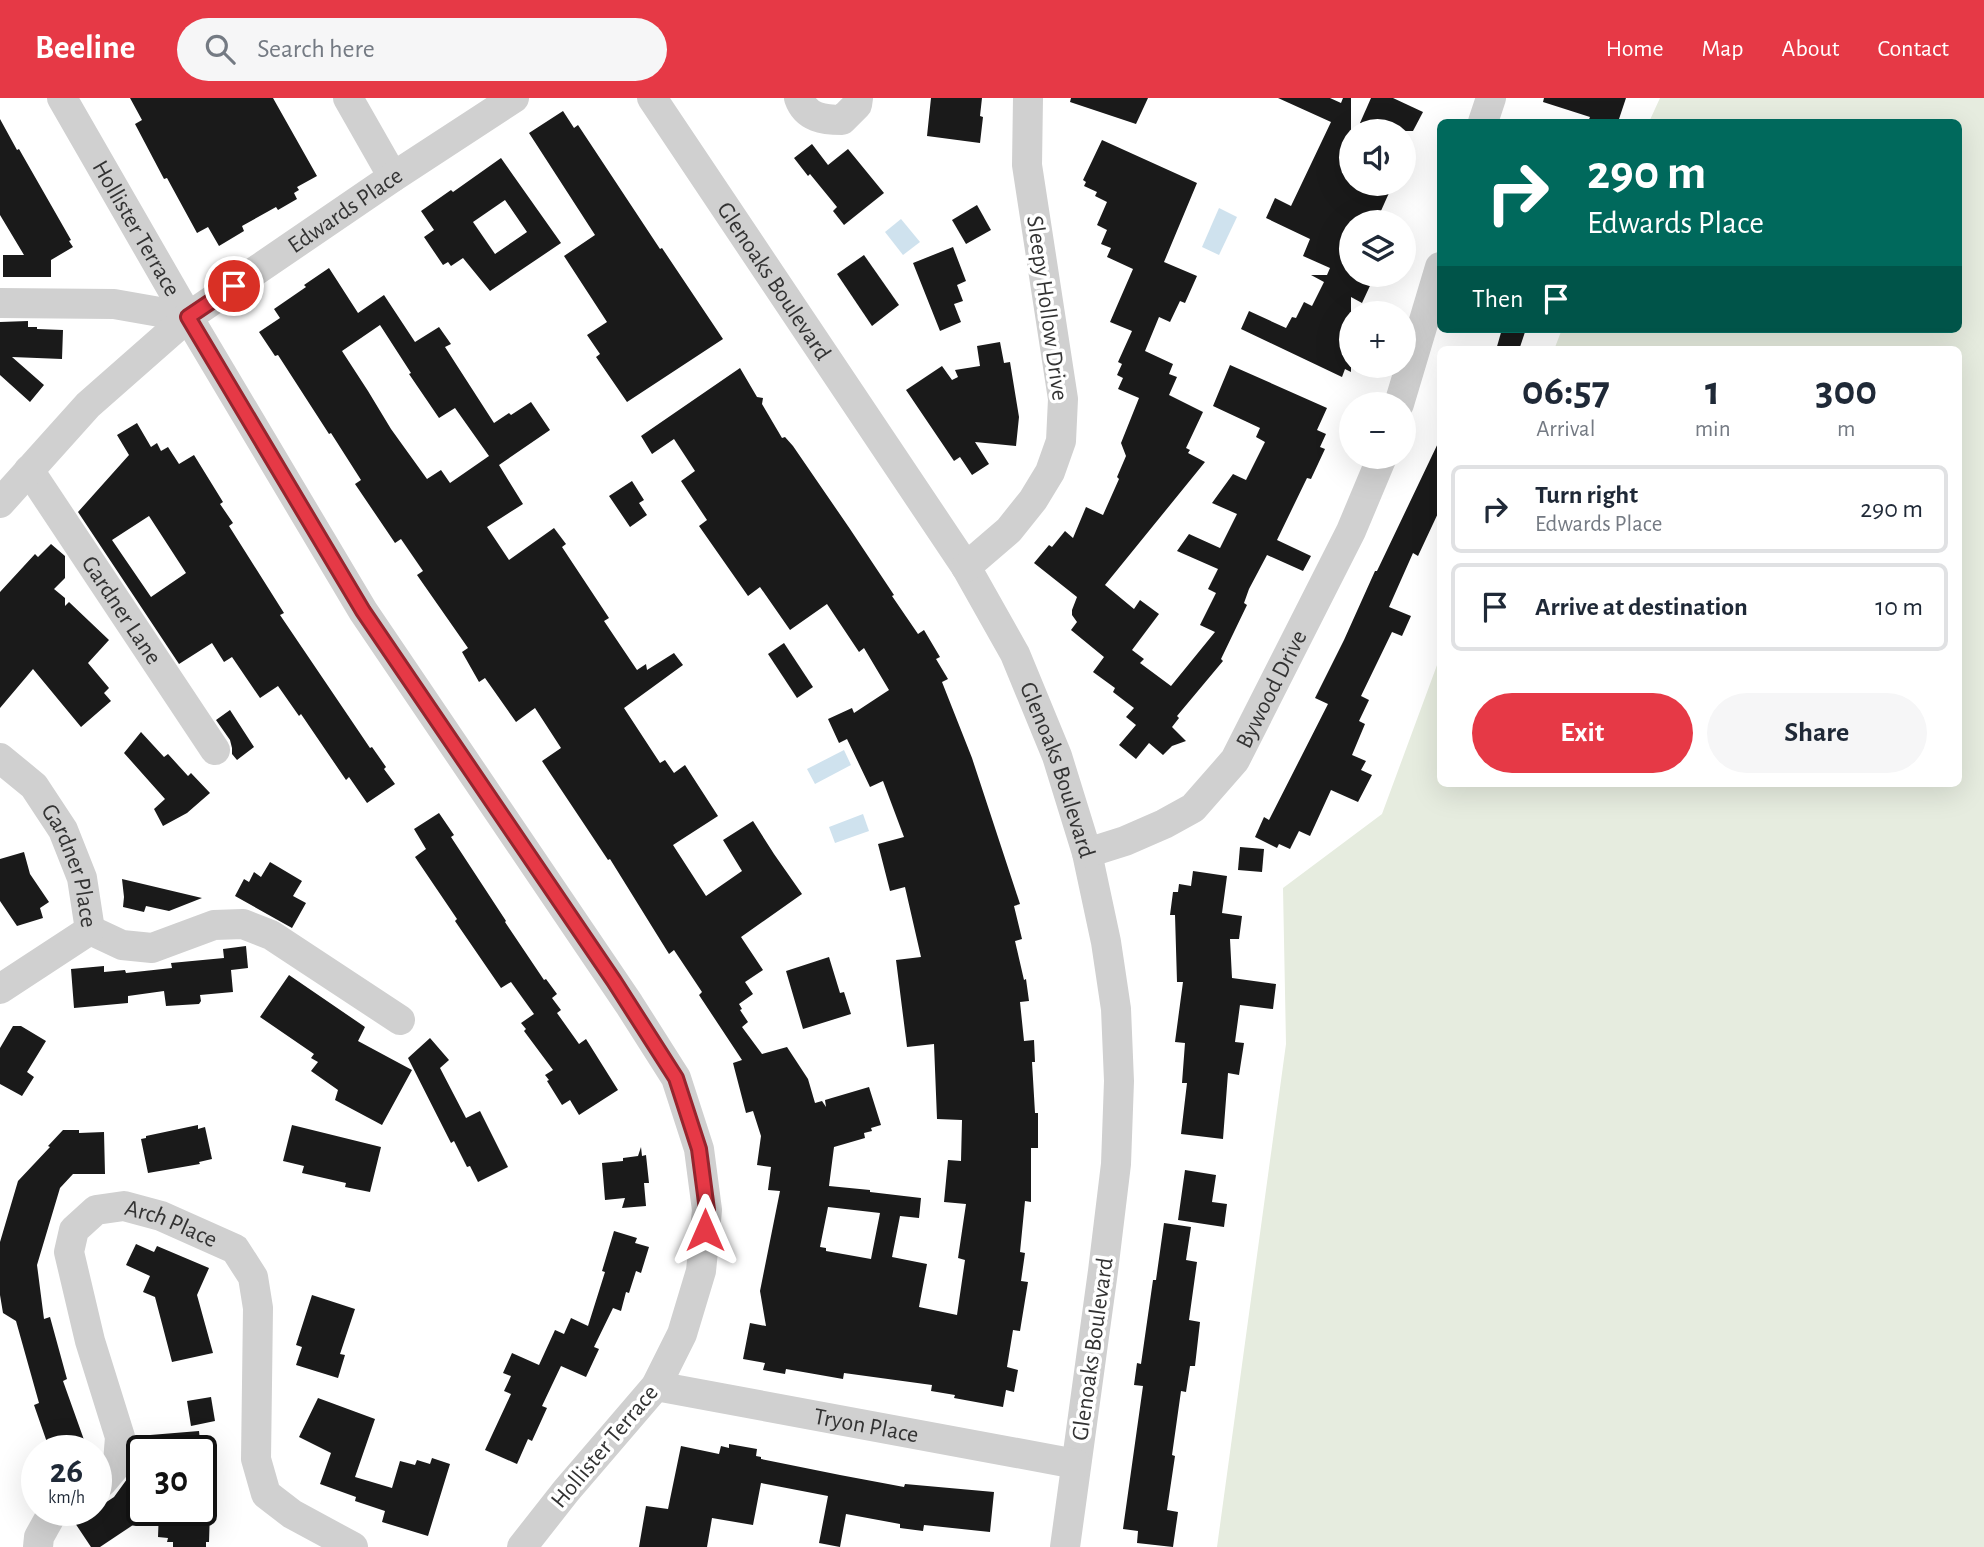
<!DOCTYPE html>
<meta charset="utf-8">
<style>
body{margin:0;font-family:"Alegreya Sans",sans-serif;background:#f6f6f7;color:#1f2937;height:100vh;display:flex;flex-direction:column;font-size:26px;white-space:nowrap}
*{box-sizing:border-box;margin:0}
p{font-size:23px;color:#747a83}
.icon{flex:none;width:38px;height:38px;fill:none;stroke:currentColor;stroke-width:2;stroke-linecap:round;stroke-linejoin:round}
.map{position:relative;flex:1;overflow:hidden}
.drawer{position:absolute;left:1437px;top:248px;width:525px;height:441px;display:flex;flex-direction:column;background:#fff;border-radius:10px;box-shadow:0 7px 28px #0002}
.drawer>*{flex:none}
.top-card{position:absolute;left:1437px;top:21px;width:525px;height:214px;border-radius:10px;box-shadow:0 7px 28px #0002;background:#00695c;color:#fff;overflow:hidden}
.fabs{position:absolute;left:1339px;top:21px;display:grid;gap:14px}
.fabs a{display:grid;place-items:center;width:77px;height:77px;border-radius:50%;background:#fff;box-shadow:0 7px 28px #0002;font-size:35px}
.speed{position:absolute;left:21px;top:1337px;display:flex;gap:14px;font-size:35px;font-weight:700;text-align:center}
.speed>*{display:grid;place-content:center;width:91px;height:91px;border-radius:50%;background:#fff;box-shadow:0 7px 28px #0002;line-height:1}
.speed small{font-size:18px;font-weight:400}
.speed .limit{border:4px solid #111;border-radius:10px;background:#fff;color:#111}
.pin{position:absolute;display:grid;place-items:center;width:60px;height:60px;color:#fff;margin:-30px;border:4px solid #fff;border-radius:50%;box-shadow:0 2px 7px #0007}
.me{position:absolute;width:77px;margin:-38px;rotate:0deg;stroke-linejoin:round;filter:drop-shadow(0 0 5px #0008)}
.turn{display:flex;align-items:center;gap:24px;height:147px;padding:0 35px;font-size:32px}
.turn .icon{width:91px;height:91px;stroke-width:2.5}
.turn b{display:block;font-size:49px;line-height:60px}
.then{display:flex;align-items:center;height:66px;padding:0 35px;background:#0003;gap:14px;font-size:26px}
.eta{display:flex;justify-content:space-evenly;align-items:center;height:119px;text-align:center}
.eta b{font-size:42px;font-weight:600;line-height:49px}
.primary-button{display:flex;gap:14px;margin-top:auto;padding:14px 35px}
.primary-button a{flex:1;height:80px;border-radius:42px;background:#e63946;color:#fff;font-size:28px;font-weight:600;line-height:80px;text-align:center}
.primary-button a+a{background:#f6f6f7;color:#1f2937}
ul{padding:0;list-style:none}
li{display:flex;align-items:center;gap:21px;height:88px;margin:0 14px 10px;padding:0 21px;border:4px solid #e0e1e3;border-radius:10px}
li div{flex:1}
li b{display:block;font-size:26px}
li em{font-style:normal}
header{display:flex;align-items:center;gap:42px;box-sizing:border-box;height:98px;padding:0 35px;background:#e63946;color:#fff}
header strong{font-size:33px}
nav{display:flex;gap:38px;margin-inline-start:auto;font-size:24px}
.search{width:490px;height:63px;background:#f6f6f7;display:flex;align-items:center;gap:18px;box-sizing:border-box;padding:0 24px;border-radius:38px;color:#747a83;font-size:26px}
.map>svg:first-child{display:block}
.green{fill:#e6ecdf}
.water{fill:#cfe2ee}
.building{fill:#1a1a1a;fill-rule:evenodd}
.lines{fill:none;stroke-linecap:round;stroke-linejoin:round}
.minor{stroke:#d0d0d0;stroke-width:30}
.route-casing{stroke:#96252e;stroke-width:18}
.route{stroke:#e63946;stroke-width:12}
.labels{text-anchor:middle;stroke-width:7;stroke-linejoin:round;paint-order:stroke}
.street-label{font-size:24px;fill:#333;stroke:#fff}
</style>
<header>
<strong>Beeline</strong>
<div class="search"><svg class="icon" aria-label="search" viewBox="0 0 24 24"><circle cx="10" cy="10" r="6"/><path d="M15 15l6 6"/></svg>Search here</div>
<nav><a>Home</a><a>Map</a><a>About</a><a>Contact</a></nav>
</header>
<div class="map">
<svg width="1984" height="1449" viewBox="0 0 1984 1449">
<rect width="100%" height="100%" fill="#fff"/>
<polygon class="green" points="1660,0 1984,0 1984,1449 1217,1449 1286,946 1283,790 1382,716 1440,559 1440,686 1958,686 1958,252 1554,252 1562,231 1958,231 1958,24 1649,24"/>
<g class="water">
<polygon points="1219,110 1237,119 1219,157 1202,149"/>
<polygon points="901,121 920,144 903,157 885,134"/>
<polygon points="844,652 851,667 815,686 807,671"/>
<polygon points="863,716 869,733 835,745 829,729"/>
</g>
<g class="building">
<polygon points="130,0 273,0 317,78 297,89 299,92 294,95 297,101 278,112 276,109 242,128 244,133 219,148 208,129 197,135 167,80 164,81 135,26 142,22"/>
<polygon points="931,0 982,0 980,18 983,19 980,45 927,38"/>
<polygon points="1071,0 1148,0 1136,26 1070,4"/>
<polygon points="1278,0 1330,0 1341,5 1343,0 1351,0 1351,86 1393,86 1376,124 1351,124 1351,177 1375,177 1362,205 1351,199 1351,274 1345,271 1342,279 1241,231 1249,213 1286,230 1292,219 1296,220 1304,204 1312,208 1324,184 1311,177 1327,177 1330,170 1303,158 1310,141 1266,120 1275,100 1291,108 1331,24"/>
<polygon points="1371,0 1393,0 1423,14 1413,33 1377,33 1360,25"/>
<polygon points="1544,0 1626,0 1618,24 1588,24 1590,19 1543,4"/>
<polygon points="563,13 574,30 578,27 660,151 662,150 723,241 627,304 596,259 600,256 587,237 607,224 564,158 595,137 529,35"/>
<polygon points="0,21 17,52 19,51 71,142 69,143 73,149 51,162 51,179 3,179 3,157 24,157 0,117"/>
<polygon points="1102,42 1197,85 1164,164 1197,178 1185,205 1180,203 1170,224 1159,219 1145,253 1173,266 1169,276 1177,279 1169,297 1203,314 1186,350 1190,352 1188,355 1205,364 1105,487 1134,511 1140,502 1159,516 1132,552 1144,561 1140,565 1171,588 1215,534 1200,527 1216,495 1208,491 1218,471 1177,453 1189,436 1220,450 1237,416 1212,405 1233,376 1246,382 1265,344 1256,339 1260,330 1213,308 1230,267 1327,310 1317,332 1326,336 1320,349 1325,351 1311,381 1307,380 1277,442 1311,458 1303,473 1267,457 1249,491 1244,505 1247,507 1221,561 1223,563 1177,618 1179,620 1172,629 1186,643 1172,648 1163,657 1149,645 1136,661 1119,647 1136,627 1126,619 1134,610 1113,594 1115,590 1093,574 1104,559 1071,532 1077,524 1072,517 1072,512 1077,499 1034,465 1049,447 1052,449 1065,433 1073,440 1086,409 1103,417 1119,381 1117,379 1126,358 1121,345 1139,300 1118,291 1123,280 1117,277 1122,266 1118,264 1132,233 1110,224 1133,171 1107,159 1111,150 1101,146 1107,132 1097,127 1107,104 1095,98 1097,94 1084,88 1086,84 1083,82"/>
<polygon points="812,46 828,67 848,51 884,95 844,127 833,113 837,109 810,76 808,78 794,60"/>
<path d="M501,60l60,85 -71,48 -27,-33 -12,8 -3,-4 -5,3 -19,-28 10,-7 -13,-19 30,-21 2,2zM505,102l22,32 -32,22 -22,-32z"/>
<polygon points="977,107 991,132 966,146 952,122"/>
<polygon points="953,149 966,183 957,187 963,203 954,206 961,224 940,233 913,165"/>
<polygon points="864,157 899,207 872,228 837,176"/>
<path d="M329,170l29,45 26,-18 31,47 24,-15 12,17 -6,3 49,76 15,-10 2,2 20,-13 19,28 -51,35 24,39 -36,23 22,33 45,-32 12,16 -4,3 47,71 -5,3 33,49 9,-6 1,6 27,-17 9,12 -59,43 36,55 5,-3 9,13 11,-8 33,51 -45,29 33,51 36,-25 -19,-31 30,-19 21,33 28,40 -61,43 22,33 -18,12 8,12 -14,10 3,5 -2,1 8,12 -6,5 20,27 25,-7 21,32 7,24 7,-2 4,6 -1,-7 44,-13 12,38 -10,3 1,3 -8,2 1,5 -31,9 -5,39 41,4v2l51,6 -2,20 -19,-2 -8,41 35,7 -8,43 38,8 8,-55 -7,-2 8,-54 -22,-2 4,-42 13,1 1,-41 -25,-1 -3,-75 -27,3 -11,-87 25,-3 -16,-70 -15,4 -12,-47 26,-7 -21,-56 -13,6 -23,-48 -8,4 -11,-24 24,-11 2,5 35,-23 -25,-42 -5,4 -32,-48 -37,26 -30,-43 -12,9 -49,-70 8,-6 -26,-39 14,-10 -21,-32 -22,15 -11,-18 99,-68 17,29 6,1 -1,6 20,34 3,-1 8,9 57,83 44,66 -2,1 26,38 6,-4 16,27 -4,2 12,20 -6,3 30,76 48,146 -6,2 8,33 -7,2 9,39 2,-1 3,22 -9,1 4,39 10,-1 1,22h-3l3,51h3v35h-7v54l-6,-1 -5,51 5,1 -4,28 7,1 -8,49 -7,-1 -6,37 11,3 -4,22 -8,-2 -3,17 -49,-9 1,-3 -24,-4 1,-6 -88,-12 -1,6 -57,-10 -1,5 -22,-4 2,-7 -22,-4 7,-36 16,3 -6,-35 20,-100 -12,-1 3,-23 -14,-2 4,-29 -8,-25 -7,2 -13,-50 9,-3 -43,-65 3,-3 -28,-42 -5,4 -59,-95 -2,1 -66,-99 19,-13 -26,-40 -19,14 -31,-44 -6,4 -17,-30 6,-4 -51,-73 6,-4 -22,-32 -6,4 -40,-59 6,-4 -30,-47 -2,1 -51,-79 -3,1 -16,-24 21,-14 -6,-9 32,-22 -2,-2zM380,227l31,48 -2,1 30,44 16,-10 34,48 -39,27 -9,-13 -14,9 -36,-50 -23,-38 -26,-40zM828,1109l52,6 -9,46 -45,-8v-3l-6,-1z"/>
<polygon points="28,223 28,229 37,229 37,231 63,232 62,261 12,259 44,287 30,304 0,277 0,224"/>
<polygon points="1502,231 1526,231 1519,252 1496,252"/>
<polygon points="1000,244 1004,265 1010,264 1019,319 1016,348 975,344 989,366 972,377 960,359 954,363 906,292 942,268 952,282 958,279 955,272 980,268 977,248"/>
<path d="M137,325l14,24 6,-4 4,8 7,-4 11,17 15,-9 29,47 -3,2 13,19 -4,3 55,87 -4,2 90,133 2,-1 14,20 -2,2 11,15 -28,19 -18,-26 -3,3 -45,-66 -2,2 -21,-30 -18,12 -28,-41 -8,5 -12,-19 -33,21 -101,-152 51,-57 -12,-20zM149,418l37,57 -35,24 -39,-57z"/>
<polygon points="1440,341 1440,411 1418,458 1413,455 1389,509 1411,518 1402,538 1392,534 1361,598 1369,602 1359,623 1365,626 1352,657 1366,663 1361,672 1372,677 1358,704 1331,692 1310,738 1299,733 1290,751 1279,746 1277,750 1255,739 1264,719 1269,722 1328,606 1315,600 1344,542 1375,473 1377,473"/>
<polygon points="632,383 644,402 639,405 647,417 630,429 609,398"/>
<polygon points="51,446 65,458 65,480 54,491 65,500 65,508 69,504 109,542 88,565 109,590 104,595 111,603 81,629 33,571 0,610 0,494 35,456 38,459"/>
<polygon points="784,545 813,589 797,600 768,556"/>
<polygon points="230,612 254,649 237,662 232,656 232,650 230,642 216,622"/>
<polygon points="141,634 164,659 168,656 188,678 191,675 210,695 187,715 163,728 154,711 165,701 124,655"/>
<polygon points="439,715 454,737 451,739 506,823 505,824 544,882 546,881 557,896 552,900 561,912 557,915 579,946 586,941 618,992 579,1017 570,1002 562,1007 547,983 549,982 545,977 553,972 524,933 526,931 521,925 534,916 511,884 501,890 455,823 457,821 415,759 426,751 414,731"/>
<polygon points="1240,749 1264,751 1262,774 1238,772"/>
<polygon points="24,754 30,776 49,804 40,810 43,820 17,828 0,803 0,761"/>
<polygon points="270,764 302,783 293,798 306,805 292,830 235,798 244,781 249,784 254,774 261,779"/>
<polygon points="1193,773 1227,778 1222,815 1242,818 1239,841 1230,841 1232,880 1276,886 1273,911 1240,907 1235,944 1244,945 1239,977 1228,975 1223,1041 1181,1036 1187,985 1182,985 1185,945 1175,944 1183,884 1177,884 1175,817 1170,817 1173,794 1178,794 1179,786 1191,788"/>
<polygon points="122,781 202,800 169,813 146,808 144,814 123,809 124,799"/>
<polygon points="246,848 248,870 231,872 233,894 200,897 201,903 199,906 166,908 164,893 128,898 128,905 74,910 71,871 104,868 104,874 125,872 126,875 172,870 171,865 224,860 223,851"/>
<polygon points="829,859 840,895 844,894 851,916 803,931 786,873"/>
<polygon points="289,877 365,929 358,943 412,972 382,1027 335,1002 338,992 311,973 318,964 311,960 314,956 260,919"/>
<polygon points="13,928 21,928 46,943 27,974 34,979 22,998 0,986 0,950"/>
<polygon points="430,940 449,962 440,970 466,1020 480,1013 508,1069 478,1084 470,1068 467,1069 454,1043 451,1045 408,960"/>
<polygon points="198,1027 198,1031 205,1029 212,1061 199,1064 200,1066 148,1075 141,1041 146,1040 146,1038"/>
<polygon points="292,1027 381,1049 370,1094 345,1089 346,1085 302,1075 304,1068 283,1063"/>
<polygon points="63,1032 79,1032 79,1035 104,1034 105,1076 73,1076 60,1090 37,1167 44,1221 50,1219 67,1281 63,1283 88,1353 50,1353 34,1307 39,1305 16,1223 3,1215 0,1197 0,1144 18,1083 50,1049 48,1048"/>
<polygon points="641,1049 642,1058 646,1057 649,1085 644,1085 646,1108 622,1110 625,1100 605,1102 602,1065 623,1063 623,1060 638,1058"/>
<polygon points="1185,1072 1216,1077 1212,1104 1227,1106 1224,1129 1178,1122"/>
<polygon points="1164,1125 1191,1129 1186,1162 1197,1164 1189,1222 1200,1224 1195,1268 1190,1268 1186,1294 1181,1293 1172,1357 1175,1358 1167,1412 1178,1414 1173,1449 1137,1445 1138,1433 1123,1431 1143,1288 1134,1287 1137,1265 1141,1266 1153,1182 1156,1182"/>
<polygon points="614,1133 637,1140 635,1145 649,1149 641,1175 636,1173 629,1195 626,1194 621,1213 613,1210 594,1249 599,1251 586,1279 561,1268 542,1308 547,1310 532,1343 528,1341 517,1366 485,1352 511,1296 504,1293 511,1278 503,1275 512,1255 539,1267 555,1232 564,1236 571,1220 588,1228 605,1174 602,1173"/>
<polygon points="136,1146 154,1154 157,1148 209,1170 197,1197 213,1255 172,1264 155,1199 143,1194 150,1178 126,1167"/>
<polygon points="312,1197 355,1211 340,1256 345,1257 338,1280 296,1267 302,1249 296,1247"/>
<polygon points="211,1299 215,1323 191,1328 187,1303"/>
<polygon points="318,1300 375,1321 355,1379 392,1390 400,1363 415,1367 417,1362 430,1366 432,1360 450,1366 428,1438 382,1424 385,1413 355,1403 356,1399 320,1386 331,1355 299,1339"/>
<polygon points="199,1333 201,1353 139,1353 138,1338"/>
<polygon points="729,1346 757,1351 756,1358 761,1359 761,1361 840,1377 904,1389 905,1386 994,1394 990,1434 924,1427 923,1433 900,1430 900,1426 846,1416 840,1449 819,1445 828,1398 761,1385 753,1427 712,1420 707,1449 639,1449 646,1408 668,1411 681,1348 719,1356 721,1348 729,1350"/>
<polygon points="130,1377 142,1384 142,1421 100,1449 91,1449 75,1425 114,1399"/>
<polygon points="159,1412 210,1412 209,1444 206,1444 206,1449 173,1449 173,1444 167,1444 168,1440 158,1439"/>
</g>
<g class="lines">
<g class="minor">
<path id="s1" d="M62,0l126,219 175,294 266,393 47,74 23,71 8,61 -6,61 -19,63 -26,52 -90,105 -44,56"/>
<polyline points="348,0 393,79"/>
<path id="s2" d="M652,0l314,469 49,87 42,102 30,97 19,89 10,67 3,72 -3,83 -13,107 -38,276"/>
<path d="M799,0c7,20 25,22 43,22l15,-15 1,-7"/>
<polyline points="1483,24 1491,0"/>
<polyline points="0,205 114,206 188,219"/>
<polyline points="1399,306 1440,169"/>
<path id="s3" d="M29,372l186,280"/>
<path id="s4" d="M0,405l88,-98 100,-88 205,-140 121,-79"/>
<polyline points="966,469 1009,432 1033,402 1050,374 1061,343 1063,301 1027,67 1028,0"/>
<path id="s5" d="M0,660l34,28 29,44 19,48 8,52"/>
<path id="s6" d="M1087,755l38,-12 39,-17 29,-16 42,-48 116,-229 31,-74"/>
<polyline points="90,832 122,847 152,850 214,827 243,826 271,837 400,922"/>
<polyline points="0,891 90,832"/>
<path id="s7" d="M656,1288l420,78"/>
<path id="s8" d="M96,1386l6,-2 16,-19 2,-26 -30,-96 -21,-89 5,-22 22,-20 28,-4 37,10 74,33 18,28 5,31 -2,151 10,35 26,20 61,33"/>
<polyline points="38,1449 39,1439 54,1412"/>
</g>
</g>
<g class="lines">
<g class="route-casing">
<polyline id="route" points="234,188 188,219 363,513 614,883 676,980 699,1051 707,1112 705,1132"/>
</g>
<use href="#route" class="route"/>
</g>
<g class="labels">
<g class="street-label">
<text dy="8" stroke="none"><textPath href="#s4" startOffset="455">Edwards Place</textPath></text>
<text dy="8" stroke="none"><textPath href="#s1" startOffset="150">Hollister Terrace</textPath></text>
<text dy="8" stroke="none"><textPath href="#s2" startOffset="220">Glenoaks Boulevard</textPath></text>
<text transform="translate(1048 210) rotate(82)" y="8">Sleepy Hollow Drive</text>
<text dy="8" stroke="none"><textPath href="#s3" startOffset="168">Gardner Lane</textPath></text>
<text dy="8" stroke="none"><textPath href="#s6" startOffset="259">Bywood Drive</textPath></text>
<text dy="8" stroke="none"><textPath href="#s2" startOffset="788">Glenoaks Boulevard</textPath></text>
<text dy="8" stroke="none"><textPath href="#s5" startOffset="133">Gardner Place</textPath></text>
<text dy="8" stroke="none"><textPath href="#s8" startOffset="380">Arch Place</textPath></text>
<text transform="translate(1092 1251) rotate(-82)" y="8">Glenoaks Boulevard</text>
<text dy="8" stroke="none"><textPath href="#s7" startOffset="214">Tryon Place</textPath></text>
<text transform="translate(604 1348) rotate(-50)" y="8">Hollister Terrace</text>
</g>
</g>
</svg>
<div class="fabs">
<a><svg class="icon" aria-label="sound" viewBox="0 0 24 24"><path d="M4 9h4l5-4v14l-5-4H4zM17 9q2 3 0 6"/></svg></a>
<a><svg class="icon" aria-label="layers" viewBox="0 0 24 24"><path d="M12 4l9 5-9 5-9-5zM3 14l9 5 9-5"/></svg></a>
<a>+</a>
<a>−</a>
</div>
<div class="speed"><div>26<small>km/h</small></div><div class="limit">30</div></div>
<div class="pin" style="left:234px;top:188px;background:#d93025"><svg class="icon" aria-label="arrive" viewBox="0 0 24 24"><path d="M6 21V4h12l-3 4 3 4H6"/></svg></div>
<svg class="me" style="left:705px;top:1132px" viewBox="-20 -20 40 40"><path d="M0-17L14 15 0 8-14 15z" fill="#e63946" stroke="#fff" stroke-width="4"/></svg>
<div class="top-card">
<div class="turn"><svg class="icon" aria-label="right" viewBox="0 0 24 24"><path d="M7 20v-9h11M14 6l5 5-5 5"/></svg><div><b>290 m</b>Edwards Place</div></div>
<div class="then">Then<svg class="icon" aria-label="arrive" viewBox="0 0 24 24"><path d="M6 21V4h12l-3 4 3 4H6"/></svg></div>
</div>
<section class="drawer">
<div class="eta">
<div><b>06:57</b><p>Arrival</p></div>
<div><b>1</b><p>min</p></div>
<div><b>300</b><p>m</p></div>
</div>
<ul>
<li><svg class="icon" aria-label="right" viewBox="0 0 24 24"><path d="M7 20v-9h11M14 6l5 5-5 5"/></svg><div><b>Turn right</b><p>Edwards Place</p></div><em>290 m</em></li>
<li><svg class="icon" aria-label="arrive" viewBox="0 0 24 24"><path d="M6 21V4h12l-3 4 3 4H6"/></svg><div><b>Arrive at destination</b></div><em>10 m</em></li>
</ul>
<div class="primary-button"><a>Exit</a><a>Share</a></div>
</section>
</div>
